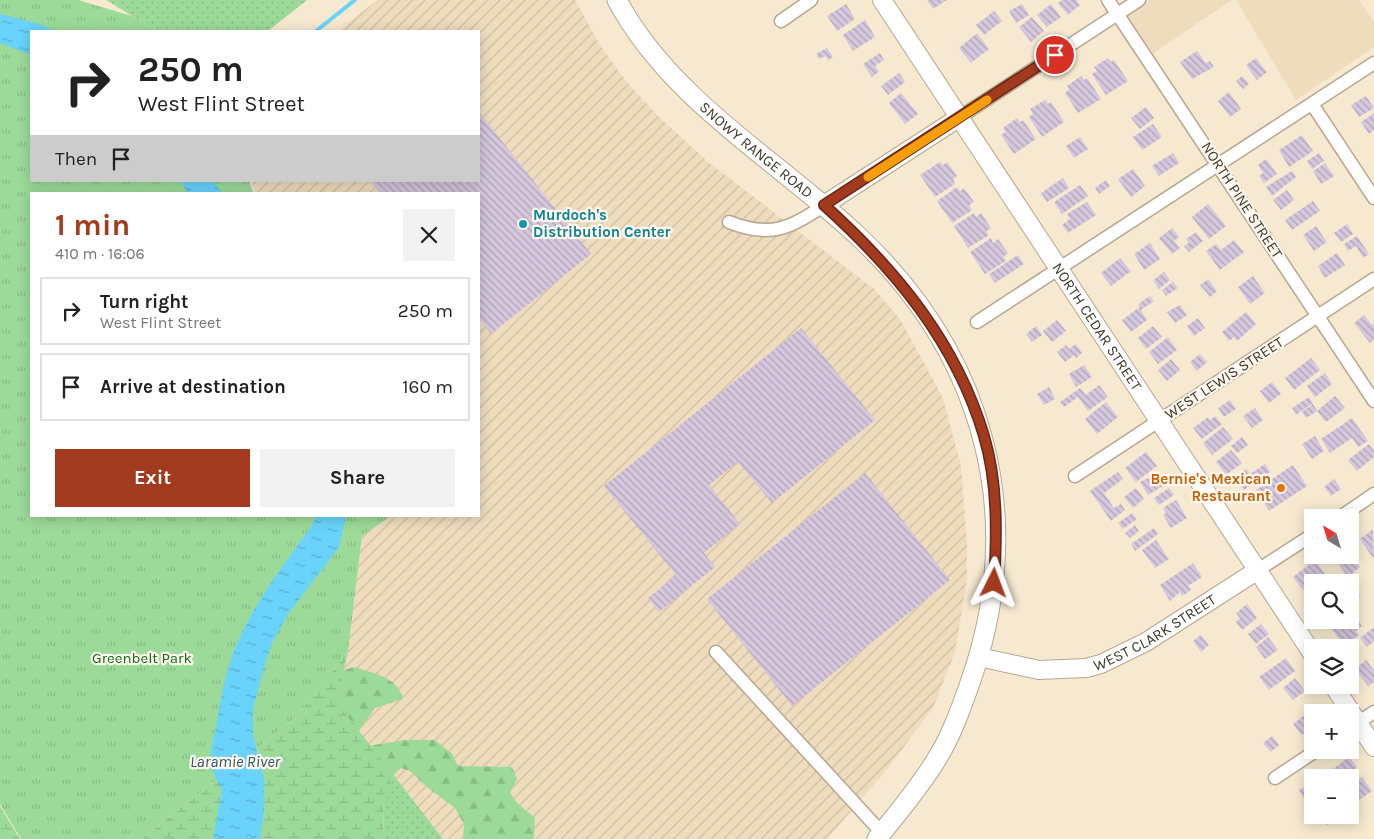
<!DOCTYPE html>
<meta charset="utf-8">
<style>
body{margin:0;font-family:Karla,sans-serif;background:#f2f2f2;color:#222;height:100vh;display:flex;flex-direction:column;font-size:19px;white-space:nowrap}
*{box-sizing:border-box;margin:0}
p{font-size:16px;color:#767676}
.icon{flex:none;width:28px;height:28px;fill:none;stroke:currentColor;stroke-width:2;stroke-linecap:round;stroke-linejoin:round}
.map{position:relative;flex:1;overflow:hidden}
.sheet{position:absolute;left:30px;top:192px;width:450px;height:325px;display:flex;flex-direction:column;background:#fff;border-radius:0px;box-shadow:0 2px 12px #0003}
.sheet>*{flex:none}
.top-card{position:absolute;left:30px;top:30px;width:450px;height:152px;border-radius:0px;box-shadow:0 2px 12px #0003;background:#fff;color:#222;overflow:hidden}
.needle{width:32px;rotate:322deg}
.tools{position:absolute;left:1304px;top:509px;display:grid;gap:10px}
.tools a{display:grid;place-items:center;width:55px;height:55px;border-radius:0px;background:#fff;box-shadow:0 2px 12px #0003;font-size:25px}
.pin{position:absolute;display:grid;place-items:center;width:42px;height:42px;color:#fff;margin:-21px;border:2px solid #fff;border-radius:50%;box-shadow:0 1px 5px #0007}
.me{position:absolute;width:55px;margin:-28px;rotate:3deg;stroke-linejoin:round;filter:drop-shadow(0 0 4px #0008)}
.turn{display:flex;align-items:center;gap:18px;height:105px;padding:0 25px;font-size:22px}
.turn .icon{width:65px;height:65px;stroke-width:2.5}
.turn b{display:block;font-size:35px;line-height:42px}
.then{display:flex;align-items:center;height:48px;padding:0 25px;background:#0003;gap:10px;font-size:19px}
.round{display:grid;place-items:center;flex:none;width:52px;height:52px;border-radius:0px;background:#f2f2f2}
.headline{display:flex;align-items:center;justify-content:space-between;height:85px;padding:0 25px}
h1{font-size:30px;font-weight:700;line-height:38px;color:#a23a1e}
.action{display:flex;gap:10px;margin-top:auto;padding:10px 25px}
.action a{flex:1;height:58px;border-radius:0px;background:#a23a1e;color:#fff;font-size:20px;font-weight:700;line-height:58px;text-align:center}
.action a+a{background:#f2f2f2;color:#222}
ul{padding:0;list-style:none}
li{display:flex;align-items:center;gap:15px;height:68px;margin:0 10px 8px;padding:0 15px;border:2px solid #e0e0e0;border-radius:0px}
li div{flex:1}
li b{display:block;font-size:19px}
li em{font-style:normal}
.map>svg:first-child{display:block}
.industrial{fill:url(#industrial-furrows)}
.built{fill:#eedcbd}
.grass{fill:url(#grass-dots)}
.forest{fill:url(#forest-firs)}
.wetland{fill:url(#wetland-marsh)}
.park{fill:url(#park-tufts)}
.water{fill:url(#water-ripples)}
.lines{fill:none;stroke-linecap:round;stroke-linejoin:round}
.stream{stroke:#69d3fb;stroke-width:4}
.building{fill:url(#building-back-hatch)}
.street-casing{stroke:#b5a791;stroke-width:15}
.secondary-casing{stroke:#b5a791;stroke-width:20}
.primary-casing{stroke:#b5a791;stroke-width:21}
.street{stroke:#fff;stroke-width:12}
.secondary{stroke:#fff;stroke-width:18}
.primary{stroke:#fff;stroke-width:19}
.route-casing{stroke:#692614;stroke-width:12}
.route{stroke:#a23a1e;stroke-width:9}
.slow{stroke:#f59e0b;stroke-width:9}
.culture-dot{fill:#0f9aa8;stroke:#fdf7ed;stroke-width:2}
.food-dot{fill:#e8710a;stroke:#fdf7ed;stroke-width:2}
.labels{text-anchor:middle;stroke-width:4.5;stroke-linejoin:round;paint-order:stroke}
.street-label{font-size:15px;fill:#3d382e;stroke:#fdf7ed}
.culture-label{font-size:15px;font-weight:bold;fill:#0d838f;stroke:#fdf7ed;text-anchor:start}
.food-label{font-size:15px;font-weight:bold;fill:#c56008;stroke:#fdf7ed;text-anchor:end}
.park-label{font-size:15px;fill:#0c6913;stroke:#fdf7ed}
.water-label{font-size:16px;font-style:italic;fill:#295668;stroke:#fdf7ed}
</style>
<div class="map">
<svg width="1374" height="839" viewBox="0 0 1374 839">
<defs>
<pattern id="industrial-furrows" width="10" height="10" patternUnits="userSpaceOnUse" patternTransform="scale(1.25)"><rect width="10" height="10" fill="#eedcbd"/><path d="M-1 1l2-2M0 10L10 0M9 11l2-2" fill="none" stroke="#cdbea3"/></pattern>
<pattern id="grass-dots" width="8" height="8" patternUnits="userSpaceOnUse" patternTransform="scale(1.25)"><rect width="8" height="8" fill="#9cda99"/><path d="M2 2h.1M6 6h.1" fill="none" stroke="#87bc84" stroke-width="1.8" stroke-linecap="round"/></pattern>
<pattern id="forest-firs" width="22" height="20" patternUnits="userSpaceOnUse" patternTransform="scale(1.25)"><rect width="22" height="20" fill="#9cda99"/><path d="M5 1l3.5 6h-7zM16 11l3.5 6h-7z" fill="#87bc84"/></pattern>
<pattern id="wetland-marsh" width="20" height="14" patternUnits="userSpaceOnUse" patternTransform="scale(1.25)"><rect width="20" height="14" fill="#9cda99"/><path d="M1 5h8M5 5V1M11 12h8M15 12V8" fill="none" stroke="#87bc84"/></pattern>
<pattern id="park-tufts" width="24" height="20" patternUnits="userSpaceOnUse" patternTransform="scale(1.25)"><rect width="24" height="20" fill="#9cda99"/><path d="M3 7l-1-3M5 7V3M7 7l1-3M15 17l-1-3M17 17v-4M19 17l1-3" fill="none" stroke="#87bc84"/></pattern>
<pattern id="water-ripples" width="26" height="14" patternUnits="userSpaceOnUse" patternTransform="scale(1.25)"><rect width="26" height="14" fill="#69d3fb"/><path d="M2 4q2-2 4 0t4 0M15 11q2-2 4 0t4 0" fill="none" stroke="#58accc"/></pattern>
<pattern id="building-back-hatch" width="6" height="6" patternUnits="userSpaceOnUse" patternTransform="scale(1.25)"><rect width="6" height="6" fill="#d6c7de"/><path d="M-1 5l2 2M0 0l6 6M5-1l2 2" fill="none" stroke="#afa3b4"/></pattern>
</defs>
<rect width="100%" height="100%" fill="#f7e9d0"/>
<polygon class="industrial" points="377,0 575,0 600,45 625,80 658,116 707,161 874,289 900,319 943,398 961,466 967,545 967,579 955,652 933,708 884,773 827,839 443,839 337,703 348,651 362,536 391,516 479,516 479,194 256,194 251,181 479,181 479,31 338,31"/>
<g class="built">
<polygon points="1150,0 1232,0 1152,54 1126,16"/>
<polygon points="1236,0 1359,0 1374,22 1374,47 1296,100"/>
</g>
<g class="grass">
<polygon points="106,0 307,0 268,31 157,31"/>
<polygon points="385,764 443,839 383,839"/>
</g>
<path class="forest" d="M354,667c19,6 44,10 49,32l-28,9 -21,30 8,9 43,-7h30l17,14 6,12 54,1 5,12 -7,14 7,10 18,15 -1,21h-71l1,-15 -9,-16 -28,-21 -17,-16 -9,-3 -11,10 -1,14 -15,47 -79,-105 43,-62z"/>
<g class="wetland">
<polygon points="348,651 337,703 385,764 383,839 141,839 295,718"/>
<polygon points="0,806 20,839 0,839"/>
</g>
<polygon class="park" points="0,0 78,0 132,16 157,31 31,31 31,181 249,181 254,194 31,194 31,516 391,516 362,536 348,651 295,718 141,839 21,839 0,804"/>
<g class="water">
<polygon points="0,14 36,23 56,31 31,31 31,55 0,43"/>
<polygon points="181,181 213,181 223,194 188,194"/>
<path d="M316,516h30l-7,31 -51,67 -15,27 -9,26 -11,42v26l11,45v30l-4,29h-47l9,-49c-18,-32 -11,-35 -5,-69 5,-28 10,-58 23,-84 18,-40 47,-76 72,-112z"/>
</g>
<g class="lines">
<polyline class="stream" points="316,31 355,0"/>
</g>
<g class="building">
<polygon points="927,0 947,0 933,9"/>
<polygon points="1062,0 1076,0 1080,5 1068,15 1058,3"/>
<polygon points="846,4 855,19 837,31 827,16"/>
<polygon points="1022,4 1029,15 1016,23 1009,11"/>
<polygon points="1051,4 1061,17 1047,27 1037,15"/>
<polygon points="994,11 1002,21 984,35 976,25"/>
<polygon points="1032,17 1044,31 1031,42 1019,27"/>
<polygon points="865,20 875,37 853,51 843,35"/>
<polygon points="977,33 989,49 971,63 959,48"/>
<polygon points="827,48 833,57 828,60 825,56 819,59 816,54"/>
<polygon points="1197,51 1206,63 1210,61 1214,67 1192,79 1180,62"/>
<polygon points="880,53 884,60 875,66 879,72 872,77 863,64"/>
<polygon points="1108,58 1111,62 1114,60 1128,81 1106,95 1092,74 1097,71 1094,67"/>
<polygon points="1256,58 1267,72 1257,80 1246,65"/>
<polygon points="899,73 905,82 888,95 881,86"/>
<polygon points="1081,76 1084,80 1087,78 1101,99 1078,113 1065,93 1069,90 1067,86"/>
<polygon points="1242,76 1249,84 1243,89 1236,81"/>
<polygon points="1229,92 1241,109 1230,117 1218,101"/>
<polygon points="901,93 918,114 905,124 889,103"/>
<polygon points="1366,96 1374,108 1359,117 1351,105"/>
<polygon points="1045,100 1048,104 1051,102 1064,122 1042,137 1029,117 1033,114 1030,109"/>
<polygon points="1146,107 1154,118 1140,129 1131,118"/>
<polygon points="479,112 591,254 491,334 479,318 479,194 381,194 371,181 479,181"/>
<polygon points="1374,113 1374,130 1369,134 1361,122"/>
<polygon points="1017,118 1020,122 1023,120 1036,139 1014,154 1001,135 1006,132 1003,128"/>
<polygon points="1153,124 1162,137 1142,150 1133,137"/>
<polygon points="1302,135 1313,151 1289,167 1279,150"/>
<polygon points="1080,137 1088,149 1074,158 1066,146"/>
<polygon points="1173,153 1179,163 1159,176 1152,166"/>
<polygon points="1319,153 1324,161 1312,169 1307,161"/>
<polygon points="1266,159 1277,174 1264,183 1259,176 1263,173 1258,165"/>
<polygon points="940,162 943,165 947,162 957,176 953,179 955,184 935,197 920,175"/>
<polygon points="1325,163 1334,176 1321,184 1313,171"/>
<polygon points="1133,169 1145,186 1131,197 1118,179"/>
<polygon points="1292,171 1296,177 1272,196 1266,187"/>
<polygon points="1063,178 1069,188 1047,202 1041,193"/>
<polygon points="1106,180 1110,186 1099,194 1095,188"/>
<polygon points="1080,185 1088,196 1062,214 1054,202"/>
<polygon points="957,187 960,191 964,188 974,202 969,205 972,210 952,223 937,201"/>
<polygon points="1287,190 1294,200 1281,210 1273,200"/>
<polygon points="1313,201 1320,211 1292,230 1285,220"/>
<polygon points="1087,202 1096,215 1068,233 1062,225 1070,219 1067,214"/>
<polygon points="1208,204 1226,226 1209,239 1192,217"/>
<polygon points="974,213 976,217 981,213 991,228 986,231 989,235 968,248 954,226"/>
<polygon points="1347,224 1353,234 1341,242 1334,233"/>
<polygon points="1316,226 1327,242 1314,251 1303,235"/>
<polygon points="1172,228 1179,237 1174,241 1180,248 1172,254 1159,238"/>
<polygon points="1196,232 1203,241 1189,252 1184,246 1189,243 1186,239"/>
<polygon points="1357,236 1369,254 1363,258 1356,246 1348,251 1344,244"/>
<polygon points="991,238 993,243 998,239 1008,253 1003,257 1006,261 985,274 970,252"/>
<polygon points="1234,240 1244,252 1220,270 1206,251 1216,244 1221,250"/>
<polygon points="1150,243 1160,259 1144,270 1134,254"/>
<polygon points="1337,253 1345,265 1325,278 1318,266"/>
<polygon points="1018,255 1024,264 995,283 989,274"/>
<polygon points="1120,258 1131,271 1111,286 1101,273"/>
<polygon points="1164,272 1170,280 1159,289 1153,280"/>
<polygon points="1253,276 1265,293 1250,304 1238,287"/>
<polygon points="1208,279 1217,291 1210,297 1200,285"/>
<polygon points="1173,282 1178,288 1166,296 1162,290"/>
<polygon points="1150,296 1154,301 1141,310 1147,320 1131,332 1122,320 1140,307 1138,304"/>
<polygon points="1180,305 1187,315 1175,323 1167,312"/>
<polygon points="1246,312 1256,324 1237,341 1234,337 1229,341 1222,332"/>
<polygon points="1364,315 1372,325 1374,324 1374,340 1370,343 1354,323"/>
<polygon points="1198,318 1205,328 1194,336 1187,326"/>
<polygon points="1057,320 1066,331 1052,342 1043,331"/>
<polygon points="1036,326 1042,335 1032,342 1026,334"/>
<polygon points="1153,326 1162,337 1146,349 1138,338"/>
<polygon points="801,328 875,420 772,503 738,462 709,485 740,524 704,553 715,567 659,612 648,598 676,575 604,486"/>
<polygon points="1168,337 1177,350 1158,364 1149,352"/>
<polygon points="1076,344 1082,353 1076,358 1074,355 1065,362 1057,352 1066,345 1069,349"/>
<polygon points="1200,354 1207,362 1197,371 1190,362"/>
<polygon points="1311,358 1320,370 1294,390 1285,378"/>
<polygon points="1171,359 1180,370 1167,381 1158,370"/>
<polygon points="1084,365 1092,377 1076,387 1069,374"/>
<polygon points="1325,373 1332,384 1315,397 1307,386"/>
<polygon points="1272,382 1281,394 1269,403 1260,391"/>
<polygon points="1099,385 1108,397 1088,411 1078,397 1064,407 1060,402 1080,388 1086,395"/>
<polygon points="1049,387 1055,399 1044,405 1037,394"/>
<polygon points="1335,396 1345,408 1326,422 1317,411 1306,418 1302,412 1313,404 1317,411"/>
<polygon points="1309,397 1313,403 1296,415 1292,408"/>
<polygon points="1230,400 1236,409 1224,417 1218,408"/>
<polygon points="1106,402 1118,417 1097,434 1085,419"/>
<polygon points="1255,408 1263,420 1252,428 1243,416"/>
<polygon points="1215,416 1222,424 1202,439 1193,428 1208,417 1210,420"/>
<polygon points="1352,418 1368,441 1358,447 1352,438 1330,453 1321,439"/>
<polygon points="1223,427 1233,439 1212,455 1203,443"/>
<polygon points="1315,436 1324,451 1312,459 1302,444"/>
<polygon points="1242,437 1248,445 1237,453 1231,446"/>
<polygon points="1369,444 1374,451 1374,457 1357,471 1348,460"/>
<polygon points="1231,450 1242,463 1226,475 1216,462"/>
<polygon points="1146,452 1157,466 1136,482 1125,468"/>
<polygon points="1265,464 1270,472 1244,490 1235,477 1246,469 1250,474"/>
<polygon points="1293,465 1307,486 1269,511 1256,490"/>
<polygon points="1118,472 1123,479 1104,493 1114,508 1121,504 1125,510 1111,521 1090,491"/>
<polygon points="865,473 950,580 792,706 707,599"/>
<polygon points="1159,473 1166,484 1148,495 1140,482"/>
<polygon points="1334,479 1341,489 1331,496 1324,487"/>
<polygon points="1136,488 1144,499 1133,508 1124,497"/>
<polygon points="1169,488 1174,495 1159,505 1154,498"/>
<polygon points="1176,500 1187,518 1171,528 1163,515 1166,513 1163,508"/>
<polygon points="1132,513 1137,519 1123,529 1118,523"/>
<polygon points="1135,525 1139,531 1130,538 1125,533"/>
<polygon points="1154,528 1158,534 1135,551 1131,544"/>
<polygon points="1373,529 1374,557 1373,558 1360,539"/>
<polygon points="1156,540 1169,559 1155,568 1142,550"/>
<polygon points="1335,555 1345,555 1347,558 1352,555 1360,567 1348,577 1333,557"/>
<polygon points="1315,560 1328,578 1321,582 1314,582 1303,590 1293,577"/>
<polygon points="1193,563 1202,577 1188,586 1191,590 1182,596 1180,592 1170,601 1160,585"/>
<polygon points="1354,585 1360,596 1350,601 1350,587"/>
<polygon points="1247,604 1257,618 1242,630 1236,622 1240,618 1236,613"/>
<polygon points="1352,612 1362,626 1356,631 1359,635 1344,646 1331,628 1341,620 1350,620"/>
<polygon points="1261,624 1269,634 1256,644 1248,634"/>
<polygon points="1374,627 1374,641 1367,647 1360,638"/>
<polygon points="1201,635 1209,645 1201,652 1193,641"/>
<polygon points="1268,637 1278,650 1265,659 1256,647"/>
<polygon points="1286,658 1295,671 1269,690 1259,677"/>
<polygon points="1366,660 1374,670 1374,682 1368,686 1355,669"/>
<polygon points="1295,678 1305,691 1293,700 1283,688"/>
<polygon points="1315,707 1319,712 1312,712 1312,727 1302,735 1293,724"/>
<polygon points="1272,736 1279,745 1271,752 1263,743"/>
<polygon points="1349,757 1357,767 1343,778 1340,778 1333,769"/>
<polygon points="1362,777 1372,791 1350,806 1350,785"/>
<polygon points="1312,783 1312,808 1310,809 1299,790"/>
<polygon points="1334,815 1341,816 1327,825 1325,821"/>
</g>
<g class="lines">
<g class="street-casing">
<g id="street">
<polyline points="1108,0 1374,401"/>
<polyline points="781,21 811,0"/>
<polyline points="1312,104 1374,198"/>
<polyline points="960,117 1139,0"/>
<path d="M729,222c40,16 62,7 95,-17"/>
<polyline points="977,322 1374,63"/>
<polyline points="1075,476 1374,279"/>
<polyline points="1339,518 1374,494"/>
<polyline points="1258,570 1312,535"/>
<polyline points="716,652 882,833"/>
<polyline points="1350,728 1374,712"/>
<polyline points="1275,778 1317,750"/>
</g>
</g>
<g class="secondary-casing">
<g id="secondary">
<path id="s1" d="M882,0l430,653"/>
<polyline points="824,205 960,117"/>
<path id="s2" d="M979,657l60,13 47,-2 15,-4 45,-22 112,-72"/>
<polyline points="1333,685 1374,747"/>
</g>
</g>
<g class="primary-casing">
<g id="primary">
<path id="s3" d="M617,0c54,101 161,160 242,237 127,120 169,281 111,446 -9,25 -18,51 -32,74 -17,29 -40,55 -61,82"/>
</g>
</g>
<use href="#street" class="street"/>
<use href="#secondary" class="secondary"/>
<use href="#primary" class="primary"/>
</g>
<g class="lines">
<g class="route-casing">
<path id="route" d="M994,583c3,-48 4,-100 -10,-147 -28,-94 -89,-167 -160,-231l231,-150"/>
</g>
<use href="#route" class="route"/>
<polyline class="slow" points="868,177 987,100"/>
</g>
<circle class="culture-dot" cx="523" cy="224" r="5"/>
<circle class="food-dot" cx="1281" cy="488" r="5"/>
<g class="labels">
<g class="street-label">
<text dy="5" stroke="none"><textPath href="#s3" startOffset="206">SNOWY RANGE ROAD</textPath></text>
<text transform="translate(1242 200) rotate(57)" y="5">NORTH PINE STREET</text>
<text dy="5" stroke="none"><textPath href="#s1" startOffset="391">NORTH CEDAR STREET</textPath></text>
<text transform="translate(1224 378) rotate(-33)" y="5">WEST LEWIS STREET</text>
<text dy="5" stroke="none"><textPath href="#s2" startOffset="186">WEST CLARK STREET</textPath></text>
</g>
<g class="culture-label">
<text x="533" y="220">Murdoch's<tspan x="533" dy="17">Distribution Center</tspan></text>
</g>
<g class="food-label">
<text x="1271" y="484">Bernie's Mexican<tspan x="1271" dy="17">Restaurant</tspan></text>
</g>
<g class="park-label">
<text x="142" y="663">Greenbelt Park</text>
</g>
<g class="water-label">
<text x="235" y="767">Laramie River</text>
</g>
</g>
</svg>
<div class="tools">
<a><svg class="needle" viewBox="-14 -14 28 28"><path d="M0-13l5 13h-10z" fill="#e53935"/><path d="M0 13l5-13h-10z" fill="#767676"/></svg></a>
<a><svg class="icon" aria-label="search" viewBox="0 0 24 24"><circle cx="10" cy="10" r="6"/><path d="M15 15l6 6"/></svg></a>
<a><svg class="icon" aria-label="layers" viewBox="0 0 24 24"><path d="M12 4l9 5-9 5-9-5zM3 14l9 5 9-5"/></svg></a>
<a>+</a>
<a>−</a>
</div>
<div class="pin" style="left:1055px;top:55px;background:#d93025"><svg class="icon" aria-label="arrive" viewBox="0 0 24 24"><path d="M6 21V4h12l-3 4 3 4H6"/></svg></div>
<svg class="me" style="left:994px;top:583px" viewBox="-20 -20 40 40"><path d="M0-17L14 15 0 8-14 15z" fill="#a23a1e" stroke="#fff" stroke-width="4"/></svg>
<div class="top-card">
<div class="turn"><svg class="icon" aria-label="right" viewBox="0 0 24 24"><path d="M7 20v-9h11M14 6l5 5-5 5"/></svg><div><b>250 m</b>West Flint Street</div></div>
<div class="then">Then<svg class="icon" aria-label="arrive" viewBox="0 0 24 24"><path d="M6 21V4h12l-3 4 3 4H6"/></svg></div>
</div>
<section class="sheet">
<div class="headline"><div><h1>1 min</h1><p>410 m · 16:06</p></div><a class="round"><svg class="icon" aria-label="close" viewBox="0 0 24 24"><path d="M6 6l12 12M18 6L6 18"/></svg></a></div>
<ul>
<li><svg class="icon" aria-label="right" viewBox="0 0 24 24"><path d="M7 20v-9h11M14 6l5 5-5 5"/></svg><div><b>Turn right</b><p>West Flint Street</p></div><em>250 m</em></li>
<li><svg class="icon" aria-label="arrive" viewBox="0 0 24 24"><path d="M6 21V4h12l-3 4 3 4H6"/></svg><div><b>Arrive at destination</b></div><em>160 m</em></li>
</ul>
<div class="action"><a>Exit</a><a>Share</a></div>
</section>
</div>
